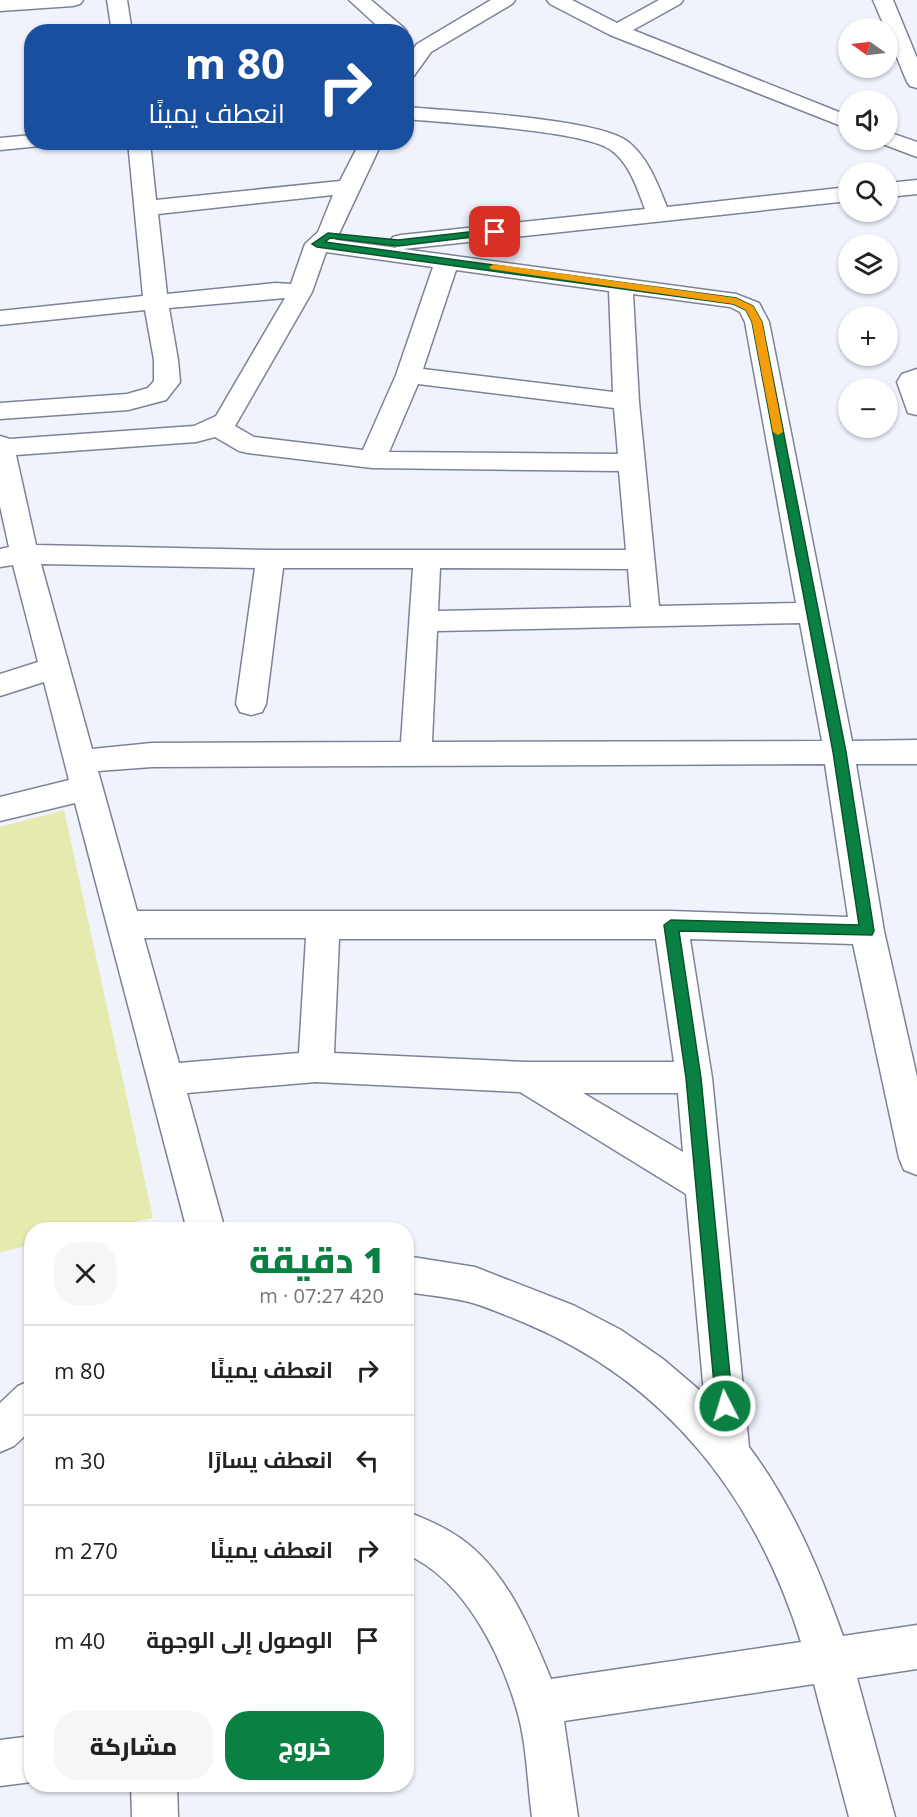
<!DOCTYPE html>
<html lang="ar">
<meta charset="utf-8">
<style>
body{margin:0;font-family:"Open Sans",Cairo,sans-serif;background:#f6f6f6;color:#222;direction:rtl;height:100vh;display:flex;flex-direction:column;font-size:22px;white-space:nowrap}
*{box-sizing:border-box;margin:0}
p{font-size:20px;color:#767676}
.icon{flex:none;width:33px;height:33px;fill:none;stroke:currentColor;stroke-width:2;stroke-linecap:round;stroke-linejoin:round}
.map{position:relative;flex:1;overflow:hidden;direction:ltr}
.side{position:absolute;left:24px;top:1222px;width:390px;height:570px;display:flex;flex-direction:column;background:#fff;border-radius:24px;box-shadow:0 2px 4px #0004;direction:rtl}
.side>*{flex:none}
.top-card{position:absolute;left:24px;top:24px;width:390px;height:126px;border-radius:24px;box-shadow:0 2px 4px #0004;direction:rtl;background:#1a4fa0;color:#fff;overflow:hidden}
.needle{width:39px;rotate:284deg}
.tools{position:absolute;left:838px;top:18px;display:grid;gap:12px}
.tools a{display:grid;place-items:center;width:60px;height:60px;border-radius:50%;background:#fff;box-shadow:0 2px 4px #0004;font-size:30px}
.pin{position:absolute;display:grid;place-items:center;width:51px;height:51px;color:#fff;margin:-26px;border-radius:12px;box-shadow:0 3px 9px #0006}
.me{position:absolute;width:66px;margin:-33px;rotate:355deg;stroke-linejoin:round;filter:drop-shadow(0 0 4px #0008)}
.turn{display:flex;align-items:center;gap:21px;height:126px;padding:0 30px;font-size:27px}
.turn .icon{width:78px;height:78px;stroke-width:2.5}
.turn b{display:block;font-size:42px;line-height:51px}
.round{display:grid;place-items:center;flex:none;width:63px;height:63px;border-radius:24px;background:#f6f6f6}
.head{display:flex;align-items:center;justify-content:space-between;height:102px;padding:0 30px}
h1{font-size:36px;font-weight:800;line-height:45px;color:#0b8043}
.cta{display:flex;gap:12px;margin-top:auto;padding:12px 30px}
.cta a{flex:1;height:69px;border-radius:24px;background:#0b8043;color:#fff;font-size:24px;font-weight:800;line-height:69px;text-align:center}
.cta a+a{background:#f6f6f6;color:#222}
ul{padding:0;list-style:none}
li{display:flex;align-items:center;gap:18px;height:90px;padding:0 30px;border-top:2px solid #e0e0e0}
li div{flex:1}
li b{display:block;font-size:22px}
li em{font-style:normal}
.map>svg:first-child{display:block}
.green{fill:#e5ebae}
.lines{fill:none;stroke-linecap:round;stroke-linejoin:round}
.street-casing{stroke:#7d8397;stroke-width:3}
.street{fill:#fff;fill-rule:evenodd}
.route{fill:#0b8043;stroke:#07532c;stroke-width:1.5}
.slow{fill:#f59e0b}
</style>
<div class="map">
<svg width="917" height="1817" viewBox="0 0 917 1817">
<rect width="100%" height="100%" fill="#f0f3fc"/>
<polygon class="green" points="64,810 153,1218 97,1230 32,1230 31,1245 0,1252 0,827"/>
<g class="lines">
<g class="street-casing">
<g id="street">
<polygon points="0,0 83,0 80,4 73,6 0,11"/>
<polygon points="107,0 127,0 132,32 112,32"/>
<polygon points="349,0 371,0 404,28 407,32 384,32"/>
<polygon points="491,0 515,0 512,4 431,52 413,77 406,79 406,58 417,44"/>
<polygon points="547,0 572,0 617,23 659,0 683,0 680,4 633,30 849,116 849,129 610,35 550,4"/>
<polygon points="873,0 893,0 917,58 917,88 910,86 907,82 888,36 888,28 885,28"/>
<path d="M406,107c45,4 190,11 221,34 21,16 30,42 40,66l182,-20v14l-446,48 333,45 23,9 10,19 83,419 65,-1v24h-61l28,167 33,146v98l-13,-5 -5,-12 -46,-214 -163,-5 22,139 37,369c43,57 70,122 94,189l74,-11v44l-60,9 38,139h-46l-35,-133 -250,37 14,96h-46c-5,-36 -5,-75 -16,-110 -17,-57 -52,-127 -110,-153v-43c19,8 37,15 54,27 46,32 70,90 91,141l250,-37c-45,-144 -134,-260 -276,-319 -18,-7 -37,-16 -56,-21 -20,-5 -42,-7 -63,-10v-36l69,11 100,39 46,24 42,29 41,35 -18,-200 -166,-102 -204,-10 -129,11 38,137h-38l-112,-427 -75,18v-24l69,-17 -25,-98 -44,14v-22l38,-12 -25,-97 -13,2v-18l9,-2 -9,-41v-70l10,3 184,-13 22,-10 69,-118 -116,10 9,52 2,22 -14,18 -38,10 -128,9v-16l127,-9 21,-6 6,-7v-21l-9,-50 -145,15v-14l143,-15 -15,-154h22l6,58 184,-19 20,-39h22l-46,98 61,8 -8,-6 4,-5 8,-2 244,-26c-8,-21 -15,-45 -34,-59 -27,-20 -165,-27 -205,-31zM333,195l-15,37 -13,12 -14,40 -16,-1 -108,11 -9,-80zM326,252l107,15 -37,108 -33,75 -109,-13 -19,-11 77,-134zM456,270l153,21 4,101 -190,-23zM633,294l97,13 10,5 5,10 51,281 -137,3 -20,-204zM418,384l196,24 4,46 -229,-2zM215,437l24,14 9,2 124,15 247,3 7,79h-356l-234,-5 -20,-90 180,-13zM41,564l214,4 -19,136 4,8 11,3 11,-3 4,-8 17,-136h130l-12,174 -249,1 -60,6zM440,568l188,1 3,38 -193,4zM800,623l22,118 -390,1 5,-111zM825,764l23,153 -177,-6h-534l-39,-140 54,-4zM144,938h162l-7,115 -120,10zM339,939h317l18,123h-148l-192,-9zM583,1093h95l5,59z"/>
<polygon points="888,132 917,142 917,157 880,143 878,140 888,140"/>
<polygon points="32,135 32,142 42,142 40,146 0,150 0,138"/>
<polygon points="917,180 917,194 888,197 888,183"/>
<polygon points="917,369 917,415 908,413 897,382 902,374"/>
<polygon points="32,1380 32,1429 14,1446 0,1452 0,1403 18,1386"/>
<polygon points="32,1736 32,1782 0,1786 0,1740"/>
<polygon points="131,1785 177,1785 178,1817 132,1817"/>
</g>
</g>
<use href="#street" class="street"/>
</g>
<polygon class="route" points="495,229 499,232 498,234 398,246 330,238 325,242 736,298 753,306 762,322 846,752 874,931 872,935 679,931 701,1078 733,1406 731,1412 725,1414 719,1412 716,1406 686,1078 664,925 671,920 859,925 833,752 752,322 746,310 733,304 317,247 312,244 328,233 398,240"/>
<polygon class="slow" points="494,264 736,298 753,306 762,322 783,432 778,435 773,432 752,322 746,310 733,304 491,269 489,267"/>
</svg>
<div class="tools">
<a><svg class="needle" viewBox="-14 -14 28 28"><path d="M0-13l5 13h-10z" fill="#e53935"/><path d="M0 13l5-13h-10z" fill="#767676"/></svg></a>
<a><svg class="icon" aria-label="sound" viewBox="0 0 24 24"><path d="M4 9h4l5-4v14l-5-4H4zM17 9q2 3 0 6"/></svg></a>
<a><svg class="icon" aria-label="search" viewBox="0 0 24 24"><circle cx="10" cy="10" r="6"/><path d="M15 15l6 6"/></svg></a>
<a><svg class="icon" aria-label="layers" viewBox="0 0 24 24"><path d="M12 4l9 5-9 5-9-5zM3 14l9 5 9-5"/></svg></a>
<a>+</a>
<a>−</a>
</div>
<div class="pin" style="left:495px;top:232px;background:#d93025"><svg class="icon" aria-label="arrive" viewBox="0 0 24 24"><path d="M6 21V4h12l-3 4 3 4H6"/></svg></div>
<svg class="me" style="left:725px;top:1406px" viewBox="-20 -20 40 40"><circle r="17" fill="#0b8043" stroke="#fff" stroke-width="3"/><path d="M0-11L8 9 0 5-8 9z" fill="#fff"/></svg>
<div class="top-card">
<div class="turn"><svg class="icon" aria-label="right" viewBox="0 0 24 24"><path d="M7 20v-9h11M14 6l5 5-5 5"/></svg><div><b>80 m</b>انعطف يمينًا</div></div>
</div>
<section class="side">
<div class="head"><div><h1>1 دقيقة</h1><p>420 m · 07:27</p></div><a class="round"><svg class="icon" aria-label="close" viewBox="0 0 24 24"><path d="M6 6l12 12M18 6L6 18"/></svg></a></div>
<ul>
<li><svg class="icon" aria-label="right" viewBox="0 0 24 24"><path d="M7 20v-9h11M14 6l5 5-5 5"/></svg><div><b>انعطف يمينًا</b></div><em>80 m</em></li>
<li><svg class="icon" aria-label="left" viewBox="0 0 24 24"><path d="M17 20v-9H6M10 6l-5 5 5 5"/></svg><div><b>انعطف يسارًا</b></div><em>30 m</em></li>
<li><svg class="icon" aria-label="right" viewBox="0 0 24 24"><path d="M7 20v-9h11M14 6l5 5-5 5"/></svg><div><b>انعطف يمينًا</b></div><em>270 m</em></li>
<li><svg class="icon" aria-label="arrive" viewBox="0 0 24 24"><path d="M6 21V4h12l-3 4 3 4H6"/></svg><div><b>الوصول إلى الوجهة</b></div><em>40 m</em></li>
</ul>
<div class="cta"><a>خروج</a><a>مشاركة</a></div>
</section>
</div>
